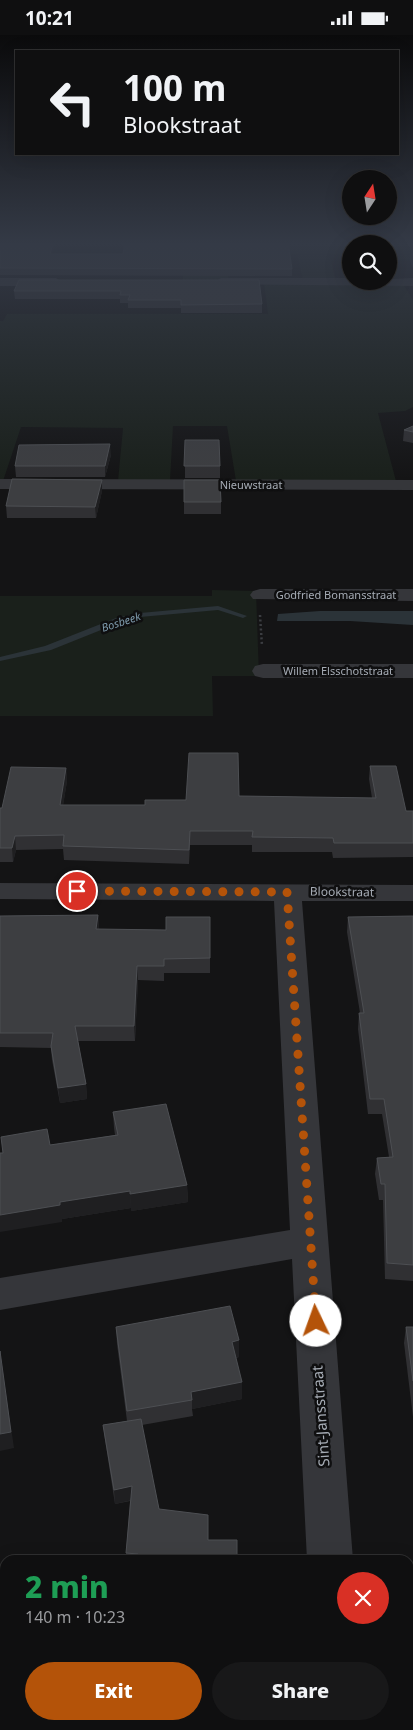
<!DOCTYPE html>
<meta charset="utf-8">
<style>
body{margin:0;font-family:"Noto Sans",sans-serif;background:#181819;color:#f1f3f6;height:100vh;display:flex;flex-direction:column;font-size:19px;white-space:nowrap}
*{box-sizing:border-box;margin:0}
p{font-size:16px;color:#9b9c9f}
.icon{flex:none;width:28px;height:28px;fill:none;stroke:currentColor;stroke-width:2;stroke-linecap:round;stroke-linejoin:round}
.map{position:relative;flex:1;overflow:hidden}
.side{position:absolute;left:0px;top:1520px;width:414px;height:175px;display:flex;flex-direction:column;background:#0f0f10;border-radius:15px 15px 0 0;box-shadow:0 5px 20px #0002,0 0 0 1px #2f2f30}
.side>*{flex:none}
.banner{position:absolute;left:15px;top:15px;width:384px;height:105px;border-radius:0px;box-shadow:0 5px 20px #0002,0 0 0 1px #2f2f30;background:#0f0f10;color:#f1f3f6;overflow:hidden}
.needle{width:32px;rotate:12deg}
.controls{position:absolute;left:342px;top:135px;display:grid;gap:10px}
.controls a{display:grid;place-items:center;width:55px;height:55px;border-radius:50%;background:#0f0f10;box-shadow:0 5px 20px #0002,0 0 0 1px #2f2f30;font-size:25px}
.pin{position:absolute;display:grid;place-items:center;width:42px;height:42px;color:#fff;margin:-21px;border:2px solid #fff;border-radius:50%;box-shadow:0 1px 5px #0007}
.me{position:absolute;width:55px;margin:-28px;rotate:357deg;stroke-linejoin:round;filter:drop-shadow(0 0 4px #0008)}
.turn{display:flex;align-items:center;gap:18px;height:105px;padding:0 25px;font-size:22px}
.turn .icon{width:65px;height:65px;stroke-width:2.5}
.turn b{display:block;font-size:35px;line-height:42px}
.round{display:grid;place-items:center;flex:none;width:52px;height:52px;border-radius:26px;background:#181819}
.headline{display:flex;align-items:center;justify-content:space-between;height:85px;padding:0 25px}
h1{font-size:30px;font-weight:800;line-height:38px;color:#1e9e55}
.cta{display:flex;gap:10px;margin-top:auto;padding:10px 25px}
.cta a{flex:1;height:58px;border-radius:30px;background:#b45309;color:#fff;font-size:20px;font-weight:800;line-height:58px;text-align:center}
.cta a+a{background:#181819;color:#f1f3f6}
.status{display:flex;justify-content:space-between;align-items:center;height:35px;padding:0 25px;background:#0f0f10;direction:ltr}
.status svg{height:14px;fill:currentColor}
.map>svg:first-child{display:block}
.green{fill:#1a201b}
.water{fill:#2b3338}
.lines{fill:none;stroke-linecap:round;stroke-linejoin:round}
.stream{fill:#2b3338;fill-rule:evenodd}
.path{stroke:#3b3d41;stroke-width:2.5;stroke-dasharray:2 2.5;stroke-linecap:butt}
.street{fill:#35363a;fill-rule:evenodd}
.wall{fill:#303033}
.shaded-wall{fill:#1f1f21}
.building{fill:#3d3e41;stroke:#4d4f53}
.route{stroke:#b45309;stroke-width:9;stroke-dasharray:0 16.2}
.labels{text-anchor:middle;stroke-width:5;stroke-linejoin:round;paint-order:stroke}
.far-street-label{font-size:11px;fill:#a6acb5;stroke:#0f0f10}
.far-water-label{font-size:11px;font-style:italic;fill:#7f9cae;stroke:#0f0f10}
.street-label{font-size:12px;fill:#a6acb5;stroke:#0f0f10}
.near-street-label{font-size:15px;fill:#a6acb5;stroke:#0f0f10}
</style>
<div class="status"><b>10:21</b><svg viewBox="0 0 49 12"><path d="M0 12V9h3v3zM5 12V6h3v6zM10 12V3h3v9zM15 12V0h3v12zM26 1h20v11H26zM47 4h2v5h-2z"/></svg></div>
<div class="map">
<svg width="413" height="1695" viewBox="0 0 413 1695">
<rect width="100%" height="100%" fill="#141415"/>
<g class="green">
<polygon points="149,207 413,207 413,225 396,225 393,219 389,219 389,209 351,209 351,219 329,219 336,245 303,245 297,219 230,219 228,246 183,246 183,219"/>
<polygon points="264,248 403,249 413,265 413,372 405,376 378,378 396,446 236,446 227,391 173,391 170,446 118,446 123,393 21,392 3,446 0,446 0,286 3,286 7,279 268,279"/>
<polygon points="212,555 256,556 259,641 212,641 213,681 0,681 0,561 212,561"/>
</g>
<polygon class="water" points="320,576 413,576 413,590 350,586 277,586 278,579"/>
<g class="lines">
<polygon class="stream" points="218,571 247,581 243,583 218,575 140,582 121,587 51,615 0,626 0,622 45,611 116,583 140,578"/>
<polyline class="path" points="260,580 262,611"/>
<g class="street">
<polygon points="0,243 56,243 62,247 56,251 0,251"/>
<polygon points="221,243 351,243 351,246 413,243 413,251 217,249 215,247"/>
<polygon points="0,444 413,445 413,455 0,454"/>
<polygon points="260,554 413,554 413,566 253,564 250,560 253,556"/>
<polygon points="263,629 413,629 413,643 263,643 255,641 252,636 255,631"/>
<polygon points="0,848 413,850 413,866 302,866 353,1525 307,1525 292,1224 0,1275 0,1243 290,1195 274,866 0,864"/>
<polygon points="315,1690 365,1690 366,1695 316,1695"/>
</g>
</g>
<g class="wall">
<polygon points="0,207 52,219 292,234 292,241 0,240"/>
<polygon points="410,218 413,218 413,233 410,226"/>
<polygon points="19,245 262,269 262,278 181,278 181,273 128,273 128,268 120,268 120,264 15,264 14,256"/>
<polygon points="413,391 413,408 403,406 404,395"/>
<polygon points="185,405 220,431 220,443 185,443"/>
<polygon points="111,420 105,442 16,442 15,431"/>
<polygon points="184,445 221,467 221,479 184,479"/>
<polygon points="102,456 96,483 7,483 6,471"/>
<polygon points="370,731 406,776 413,776 413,822 333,823 332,817 252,817 252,810 190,810 189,829 64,825 63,814 16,815 13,827 0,827 0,773 2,773 66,733 67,746 63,770 145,770 186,765 239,761 372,763 369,744"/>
<polygon points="98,880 99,894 166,895 210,882 210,938 164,938 164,946 138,945 135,1006 78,1006 86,1049 87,1064 60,1068 52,1025 51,1013 0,1012 0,881"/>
<polygon points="413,881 413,1246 385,1244 383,1165 379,1165 375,1139 377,1123 389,1122 382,1079 368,1079 358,994 359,978 360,978 347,897 348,882"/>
<polygon points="113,1077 187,1150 188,1167 131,1176 131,1173 62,1184 62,1187 50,1110 115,1100 114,1093"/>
<polygon points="116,1292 239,1305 239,1322 236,1323 242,1364 192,1374 193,1381 142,1390 159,1474 208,1505 237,1525 126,1525 126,1518 130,1466 115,1469 105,1405 103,1390 127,1386 117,1309"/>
<polygon points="406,1292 413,1292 413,1382 404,1308"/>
</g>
<g class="shaded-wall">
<polygon points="54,207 56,207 50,226 50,219"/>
<polygon points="110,409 111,420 105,442 105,431"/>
<polygon points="102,445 102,456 96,483 95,472"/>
<polygon points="66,733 67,746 61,784 60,770"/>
<polygon points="15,801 16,815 13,827 12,813"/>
<polygon points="98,880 99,894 96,894"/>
<polygon points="137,931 138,945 135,1006 134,991"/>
<polygon points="86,1049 87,1064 60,1068 58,1053"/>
<polygon points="187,1150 188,1167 131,1176 130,1159"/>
<polygon points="130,1156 131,1173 62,1184 62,1187 0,1197 0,1180 60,1167"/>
<polygon points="239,1305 239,1322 231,1323 232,1307"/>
<polygon points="0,1316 14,1413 0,1416"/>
<polygon points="242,1347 242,1364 192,1374 192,1365 191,1357"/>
<polygon points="132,1451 132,1465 115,1469 114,1455"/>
<polygon points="101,1690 110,1690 108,1695 98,1695"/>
</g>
<g class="building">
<polygon points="0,207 54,207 50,219 123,219 125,207 288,207 292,234 0,233"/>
<polygon points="19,245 259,245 262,269 181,270 181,265 128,265 130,260 120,260 121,256 14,256"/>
<polygon points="413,391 413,397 404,395"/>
<polygon points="185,405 219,405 220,431 184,431"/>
<polygon points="110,409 105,431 15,431 19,410"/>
<polygon points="12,444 102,445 95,472 6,471"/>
<polygon points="184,445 220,445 221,467 184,467"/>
<polygon points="189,718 238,718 239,761 376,763 370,731 396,731 406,776 413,776 413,808 334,808 333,803 252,802 253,796 190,796 189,815 63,811 64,800 15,801 12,813 0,813 0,773 2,773 11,732 66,733 60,770 145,770 145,765 186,765"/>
<polygon points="98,880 96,894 166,895 166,882 210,882 210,923 164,924 164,931 137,931 134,991 75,991 86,1049 58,1053 51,1011 53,998 0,998 0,881"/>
<polygon points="413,881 413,1230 387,1228 385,1149 381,1149 377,1123 393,1122 384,1064 370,1064 359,978 364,978 348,882"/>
<polygon points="166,1069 187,1150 130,1159 130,1156 60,1167 60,1170 0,1180 0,1118 3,1118 1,1102 47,1094 50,1110 118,1100 113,1077"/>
<polygon points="230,1271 239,1305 232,1307 242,1347 191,1357 192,1365 127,1376 116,1292"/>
<polygon points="406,1292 413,1292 413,1346"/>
<polygon points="0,1316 11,1397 0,1399"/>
<polygon points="141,1384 159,1474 208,1480 208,1505 237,1505 237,1525 137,1525 138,1519 126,1518 132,1451 114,1455 103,1390"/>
<polygon points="5,1628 5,1690 101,1690 98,1695 0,1695 0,1636"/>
<polygon points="165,1690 195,1690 202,1695 163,1695"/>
</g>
<linearGradient id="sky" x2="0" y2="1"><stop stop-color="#0b0b0c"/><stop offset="0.47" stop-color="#343a46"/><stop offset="1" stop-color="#343a46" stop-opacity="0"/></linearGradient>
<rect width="413" height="444" fill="url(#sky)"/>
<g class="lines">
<polyline class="route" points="77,856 287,857 316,1286"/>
</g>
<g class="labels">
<g class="far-street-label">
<text x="251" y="454">Nieuwstraat</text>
<text x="336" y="564">Godfried Bomansstraat</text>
<text x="338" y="640">Willem Elsschotstraat</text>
</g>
<g class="far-water-label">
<text transform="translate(121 587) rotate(-18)" y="4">Bosbeek</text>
</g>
<g class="street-label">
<text transform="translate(342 857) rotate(1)" y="4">Blookstraat</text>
</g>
<g class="near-street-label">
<text transform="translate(321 1381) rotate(-94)" y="5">Sint-Jansstraat</text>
</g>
</g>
</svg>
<div class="controls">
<a><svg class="needle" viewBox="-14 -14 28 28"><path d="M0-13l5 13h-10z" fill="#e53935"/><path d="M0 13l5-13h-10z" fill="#9b9c9f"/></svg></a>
<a><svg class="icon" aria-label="search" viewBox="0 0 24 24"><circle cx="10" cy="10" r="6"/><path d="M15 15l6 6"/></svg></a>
</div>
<div class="pin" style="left:77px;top:856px;background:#d93025"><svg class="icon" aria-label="arrive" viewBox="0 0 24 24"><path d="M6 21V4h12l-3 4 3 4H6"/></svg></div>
<svg class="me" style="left:316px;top:1286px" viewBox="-20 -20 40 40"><circle r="19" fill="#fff"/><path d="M0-13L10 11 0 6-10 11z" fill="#b45309"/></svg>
<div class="banner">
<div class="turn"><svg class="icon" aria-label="left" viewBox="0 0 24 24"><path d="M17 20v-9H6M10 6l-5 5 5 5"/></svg><div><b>100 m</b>Blookstraat</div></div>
</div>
<section class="side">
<div class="headline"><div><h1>2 min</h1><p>140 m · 10:23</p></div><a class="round" style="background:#d93025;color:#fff"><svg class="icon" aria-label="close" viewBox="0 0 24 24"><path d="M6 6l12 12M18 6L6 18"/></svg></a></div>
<div class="cta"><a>Exit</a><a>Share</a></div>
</section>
</div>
